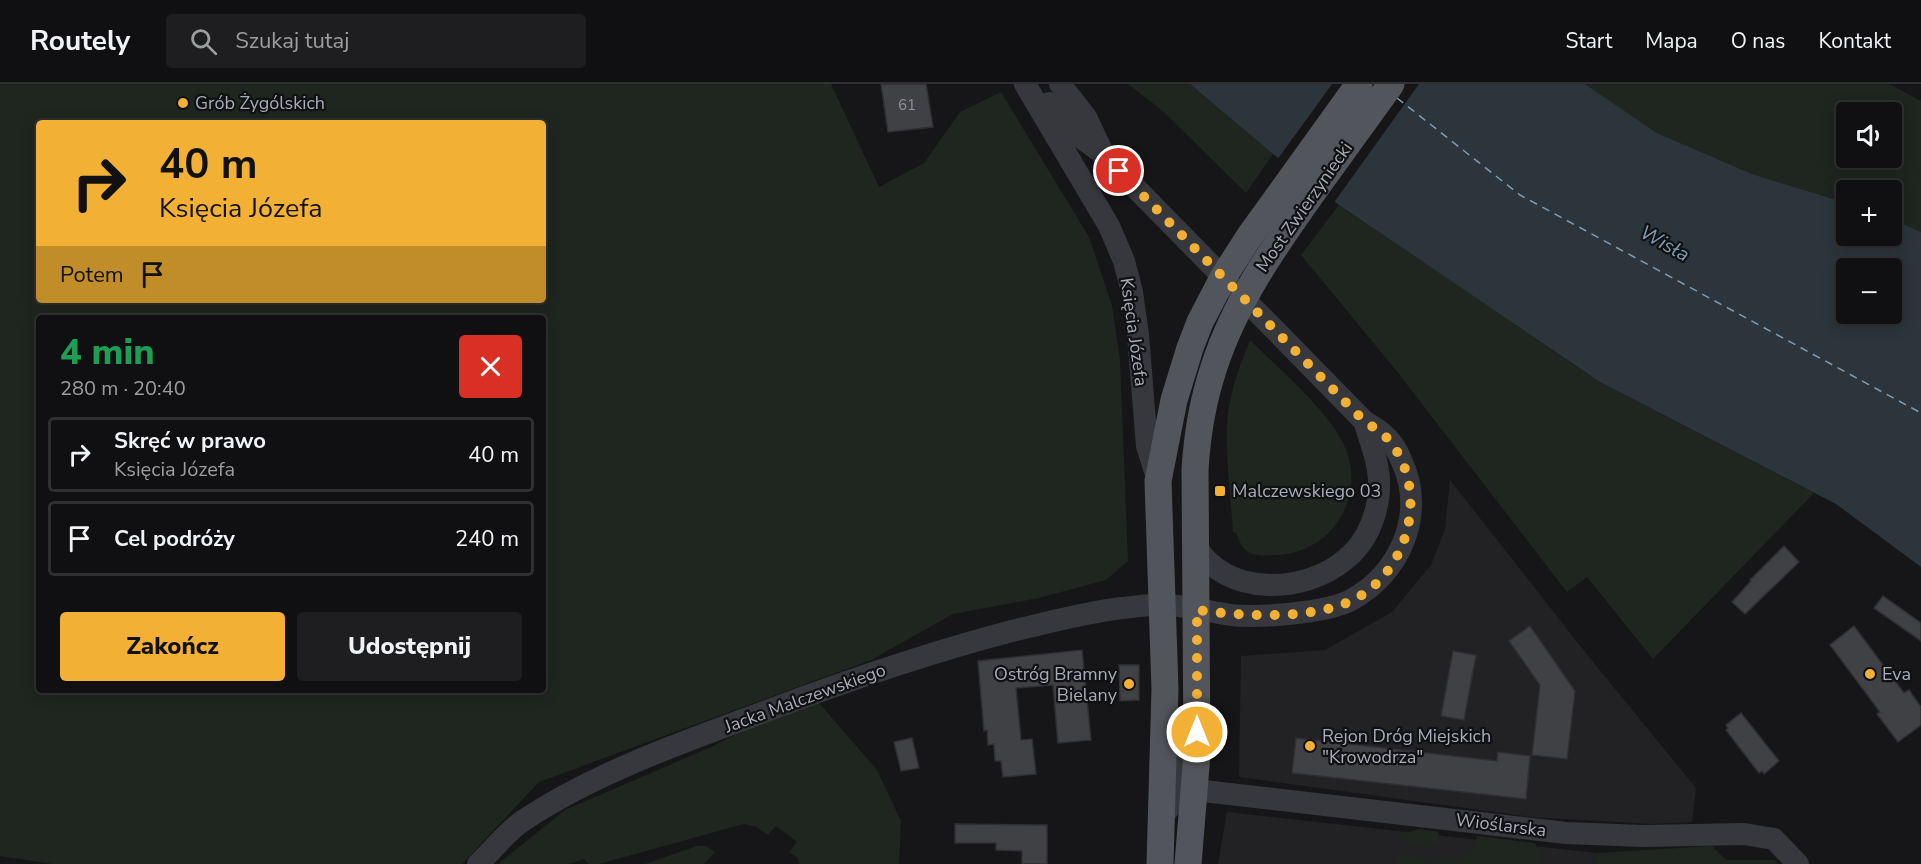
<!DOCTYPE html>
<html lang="pl">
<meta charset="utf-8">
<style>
body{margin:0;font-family:"Nunito Sans",sans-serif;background:#1e1e20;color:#f1f3f6;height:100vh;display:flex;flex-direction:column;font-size:22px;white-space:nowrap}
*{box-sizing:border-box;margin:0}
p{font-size:20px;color:#9c9d9f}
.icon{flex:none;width:33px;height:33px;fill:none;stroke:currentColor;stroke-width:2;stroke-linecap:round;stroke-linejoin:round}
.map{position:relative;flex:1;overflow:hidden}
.details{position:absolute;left:36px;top:231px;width:510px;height:378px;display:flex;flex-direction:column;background:#101012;border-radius:6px;box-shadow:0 3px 15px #0003,0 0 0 2px #303032}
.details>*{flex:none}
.hud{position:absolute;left:36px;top:36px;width:510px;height:183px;border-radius:6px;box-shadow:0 3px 15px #0003,0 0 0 2px #303032;background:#f2b134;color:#111;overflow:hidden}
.controls{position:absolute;left:1836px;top:18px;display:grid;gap:12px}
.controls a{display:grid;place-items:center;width:66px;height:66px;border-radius:6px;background:#101012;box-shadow:0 3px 15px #0003,0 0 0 2px #303032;font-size:30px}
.pin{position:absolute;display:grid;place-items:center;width:51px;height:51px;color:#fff;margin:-26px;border:3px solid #fff;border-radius:50%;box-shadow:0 2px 6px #0007}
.me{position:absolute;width:66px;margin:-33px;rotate:0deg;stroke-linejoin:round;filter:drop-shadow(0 0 4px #0008)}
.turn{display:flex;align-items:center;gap:21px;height:126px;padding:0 24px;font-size:27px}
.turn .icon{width:78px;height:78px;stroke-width:2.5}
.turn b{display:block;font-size:42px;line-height:51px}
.then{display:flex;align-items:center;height:57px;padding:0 24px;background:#0003;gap:12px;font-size:22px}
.round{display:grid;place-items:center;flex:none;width:63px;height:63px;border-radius:6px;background:#1e1e20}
.summary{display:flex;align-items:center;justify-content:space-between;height:102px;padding:0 24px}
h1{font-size:36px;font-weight:800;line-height:45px;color:#1e9e55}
.cta{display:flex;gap:12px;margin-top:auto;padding:12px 24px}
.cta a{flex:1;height:69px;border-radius:6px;background:#f2b134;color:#111;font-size:24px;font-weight:800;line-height:69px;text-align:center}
.cta a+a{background:#1e1e20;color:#f1f3f6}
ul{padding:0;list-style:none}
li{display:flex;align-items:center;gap:18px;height:75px;margin:0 12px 9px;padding:0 12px;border:3px solid #303032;border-radius:6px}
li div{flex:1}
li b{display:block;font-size:22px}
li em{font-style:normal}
header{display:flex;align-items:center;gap:36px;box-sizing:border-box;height:84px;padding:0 30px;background:#101012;border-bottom:2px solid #303032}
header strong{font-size:28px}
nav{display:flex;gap:33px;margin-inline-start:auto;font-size:21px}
.search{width:420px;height:54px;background:#1e1e20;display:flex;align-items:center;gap:15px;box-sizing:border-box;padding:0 21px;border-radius:6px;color:#9c9d9f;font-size:22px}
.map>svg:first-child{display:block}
.built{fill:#222225}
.green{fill:#1e261f;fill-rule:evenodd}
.water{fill:#2c353c;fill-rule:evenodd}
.pier{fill:#161618}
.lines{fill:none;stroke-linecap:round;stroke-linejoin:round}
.ferry{stroke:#7f9bb3;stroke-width:1.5;stroke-dasharray:8 6;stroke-linecap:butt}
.building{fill:#404145;stroke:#303034;stroke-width:1.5}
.minor{stroke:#37383d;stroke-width:22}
.major{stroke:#53555c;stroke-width:27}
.route{stroke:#f2b134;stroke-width:10;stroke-dasharray:0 18}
.poi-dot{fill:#f2b134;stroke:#111113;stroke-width:2}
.labels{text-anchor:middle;stroke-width:4.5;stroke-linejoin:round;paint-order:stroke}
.number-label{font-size:15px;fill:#8e929b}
.poi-label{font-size:18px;fill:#a8adb8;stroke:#111113;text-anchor:start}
.street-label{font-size:18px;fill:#a8adb8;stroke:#111113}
.water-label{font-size:20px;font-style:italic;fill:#7f9bb3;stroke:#111113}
</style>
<header>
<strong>Routely</strong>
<div class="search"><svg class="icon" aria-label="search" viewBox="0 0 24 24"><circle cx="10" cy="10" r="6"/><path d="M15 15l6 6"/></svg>Szukaj tutaj</div>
<nav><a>Start</a><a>Mapa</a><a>O nas</a><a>Kontakt</a></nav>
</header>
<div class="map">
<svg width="1921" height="780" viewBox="0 0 1921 780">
<rect width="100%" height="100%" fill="#161618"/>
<g class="built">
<polygon points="1450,396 1585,568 1696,704 1692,738 1652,740 1531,733 1239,693 1241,572 1325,566 1392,528 1431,481 1445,445"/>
<polygon points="1227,728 1597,769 1595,780 1218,780"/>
</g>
<g class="green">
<path d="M0,0h831l48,103 45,-24 36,-51 41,-20 88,145 23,68 8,55 8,201 -22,19 -67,18 -86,16 -82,46 -332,122 -77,82h-410l-52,-8zM39,39h504v177h-504zM39,234h504v372h-504z"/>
<polygon points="1128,0 1190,0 1273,70 1246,109 1164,28"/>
<path d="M1585,0h304l32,17v131l-29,-13v-29h-46v13l-94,-29 -95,-41zM1846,28h46v46h-46z"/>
<polygon points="1339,121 1600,298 1814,409 1653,575 1587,493 1567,508 1395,285 1301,171"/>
<path d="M1250,256c27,27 79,71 94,105 23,50 -10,106 -65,110 -10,0 -22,2 -31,-3 -7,-5 -9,-12 -12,-19l-3,-1c-2,-34 -7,-68 -6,-102 0,-32 12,-62 23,-90z"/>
<polygon points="819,619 877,686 901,737 899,780 799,780 798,774 789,768 797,758 776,742 768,751 757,743 744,740 599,780 589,780 584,775 569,780 498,780 565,726 711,663 766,635"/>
<path d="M1419,745l19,3 2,8c-2,3 -3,5 -7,6 -9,3 -28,-2 -33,-8l5,-5z"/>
<path d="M1477,752l58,7 6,11 2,10h-111l1,-5c21,3 39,0 44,-23z"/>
<polygon points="697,762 706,762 715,768 704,780 645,780"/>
<polygon points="1712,762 1726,776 1775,776 1778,780 1595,780 1597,769"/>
<polygon points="1402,771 1425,774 1428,780 1394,780 1395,774"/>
</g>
<path class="water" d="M1190,0h395l72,49 95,41 94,29v33h46v-17l29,13v335l-85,-63 -236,-122 -261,-177 -66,-51zM1846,184h46v46h-46z"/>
<polygon class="pier" points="1332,0 1419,0 1333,120 1277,76"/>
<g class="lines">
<polyline class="ferry" points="1397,14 1520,111 1921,329"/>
</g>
<g class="building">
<polygon points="881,0 926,0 933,43 888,48"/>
<polygon points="1784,462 1799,478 1745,530 1732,518 1751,497 1750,496"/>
<polygon points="1883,512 1921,539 1921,557 1874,524"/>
<polygon points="1530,542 1575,607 1567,675 1532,671 1540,601 1509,557"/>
<polygon points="1854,542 1904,609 1909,606 1921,623 1921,641 1898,658 1877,630 1880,628 1830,561"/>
<polygon points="1082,566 1091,656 1058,659 1053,601 1016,604 1021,656 1032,655 1036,690 1003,693 1001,677 995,677 994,660 988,661 987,646 984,647 978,577"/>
<polygon points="1453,567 1476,571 1464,636 1441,632"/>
<polygon points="1119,581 1139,581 1139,616 1120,617"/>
<polygon points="1741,629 1779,677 1764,690 1762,687 1759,689 1726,646 1728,644 1726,641"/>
<polygon points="912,654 919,684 901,687 894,658"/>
<polygon points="1296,654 1497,677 1498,668 1530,672 1526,715 1292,689"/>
<polygon points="955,740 1047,741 1047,780 1022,780 1022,767 996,766 996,759 955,759"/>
</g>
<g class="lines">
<g class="minor">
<polyline points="1025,0 1109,142 1124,177 1132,208 1138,251 1147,362 1158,397"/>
<polyline points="1049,19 1073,48 1101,68"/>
<path d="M1196,462c29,50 108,49 150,13 16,-13 27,-33 31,-54 7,-30 -4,-56 -13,-84"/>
<path d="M1166,656c6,20 13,36 29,50"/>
<path d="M1160,738c9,-16 17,-27 35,-32l371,43 77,3 101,-2 30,5 24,25"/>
<path d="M478,780c15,-14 29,-33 46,-44 69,-46 154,-76 232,-105 87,-33 174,-63 264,-86 34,-8 68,-17 102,-21 13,-1 28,-4 41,-3 23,0 46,7 68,10 28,3 96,-2 120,-15 49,-26 75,-86 51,-138 -4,-10 -10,-21 -19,-28 -5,-5 -13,-9 -19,-13l-245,-250 -16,-18 -17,-36 -26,-33"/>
</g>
<g class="major">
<polyline points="1160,780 1165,605 1158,397 1174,316 1190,264 1200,238 1224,192 1249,153 1359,0"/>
<path d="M1188,780l9,-110 -2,-284c2,-35 8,-70 19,-103 21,-65 60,-120 99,-175 26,-36 52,-72 78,-108"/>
</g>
</g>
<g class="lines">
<path class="route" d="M1119,87l245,250c10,7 21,13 28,23 40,55 12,142 -54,162 -41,13 -99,10 -141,4v122"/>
</g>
<g class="poi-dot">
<circle cx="183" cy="19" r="6"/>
<rect x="1214" y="401" width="12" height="12" rx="3"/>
<circle cx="1870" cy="590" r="6"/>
<circle cx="1129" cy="600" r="6"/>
<circle cx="1310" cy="662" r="6"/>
</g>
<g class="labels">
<g class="number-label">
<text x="907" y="26">61</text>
</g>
<g class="poi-label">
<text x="195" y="25">Grób Żygólskich</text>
<text x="1232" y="413">Malczewskiego 03</text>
<text x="1117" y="596" text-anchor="end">Ostróg Bramny<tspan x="1117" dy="21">Bielany</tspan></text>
<text x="1882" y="596">Eva</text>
<text x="1322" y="658">Rejon Dróg Miejskich<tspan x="1322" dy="21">"Krowodrza"</tspan></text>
</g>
<g class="street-label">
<text transform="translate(1304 123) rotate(-55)" y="6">Most Zwierzyniecki</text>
<text transform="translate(1134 248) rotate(82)" y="6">Księcia Józefa</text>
<text transform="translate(805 614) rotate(-20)" y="6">Jacka Malczewskiego</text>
<text transform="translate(1501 741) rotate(7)" y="6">Wioślarska</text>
</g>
<g class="water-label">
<text transform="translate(1665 159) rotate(29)" y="7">Wisła</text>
</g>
</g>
</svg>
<div class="controls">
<a><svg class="icon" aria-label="sound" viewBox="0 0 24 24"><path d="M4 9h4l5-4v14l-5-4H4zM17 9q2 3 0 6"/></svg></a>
<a>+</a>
<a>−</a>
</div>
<div class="pin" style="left:1119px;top:87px;background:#d93025"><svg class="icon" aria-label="arrive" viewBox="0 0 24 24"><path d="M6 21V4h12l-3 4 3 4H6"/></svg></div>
<svg class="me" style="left:1197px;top:648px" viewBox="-20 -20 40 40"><circle r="17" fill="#f2b134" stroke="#fff" stroke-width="3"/><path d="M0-11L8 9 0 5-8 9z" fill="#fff"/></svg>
<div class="hud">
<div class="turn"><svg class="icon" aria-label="right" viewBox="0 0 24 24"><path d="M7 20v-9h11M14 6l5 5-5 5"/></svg><div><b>40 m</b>Księcia Józefa</div></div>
<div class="then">Potem<svg class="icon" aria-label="arrive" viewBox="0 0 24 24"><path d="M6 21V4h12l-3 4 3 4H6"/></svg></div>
</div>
<section class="details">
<div class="summary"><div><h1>4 min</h1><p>280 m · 20:40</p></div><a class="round" style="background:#d93025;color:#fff"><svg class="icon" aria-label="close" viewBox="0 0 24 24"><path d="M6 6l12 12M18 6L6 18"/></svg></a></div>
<ul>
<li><svg class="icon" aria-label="right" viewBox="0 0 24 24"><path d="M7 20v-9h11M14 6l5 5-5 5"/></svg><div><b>Skręć w prawo</b><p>Księcia Józefa</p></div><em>40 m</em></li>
<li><svg class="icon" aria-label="arrive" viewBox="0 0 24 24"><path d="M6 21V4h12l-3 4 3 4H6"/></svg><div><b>Cel podróży</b></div><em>240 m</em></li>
</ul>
<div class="cta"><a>Zakończ</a><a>Udostępnij</a></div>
</section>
</div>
